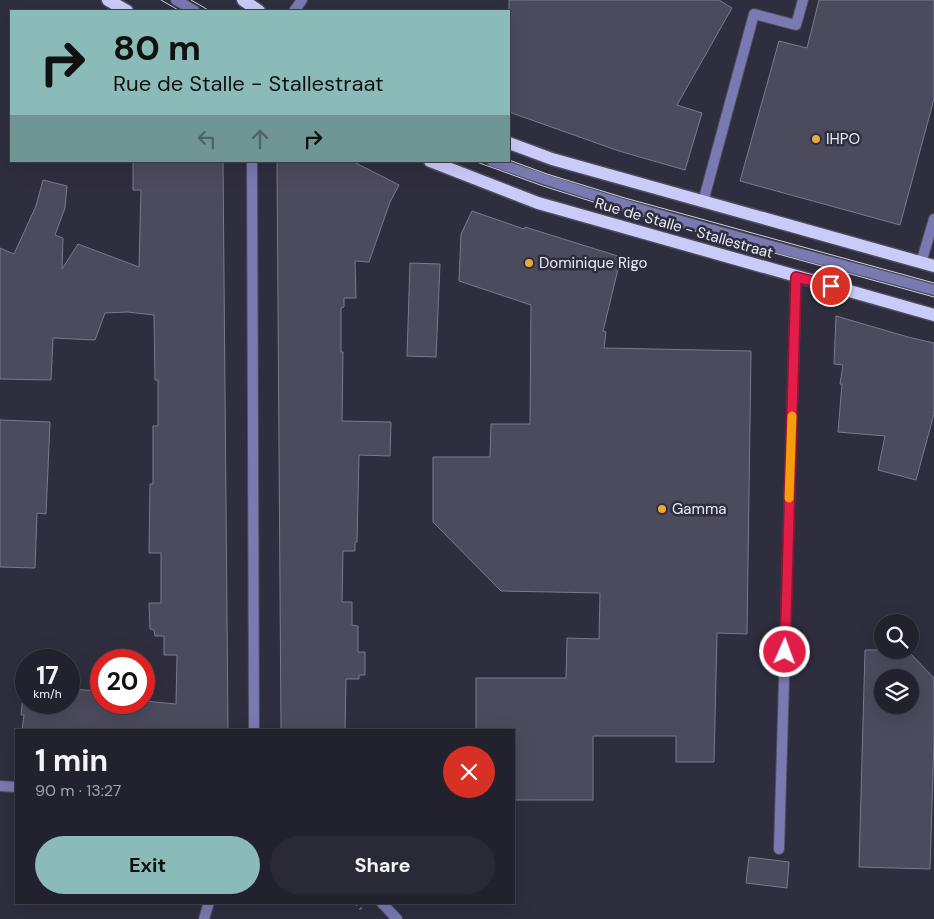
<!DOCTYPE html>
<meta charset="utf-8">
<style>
body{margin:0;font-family:"DM Sans",sans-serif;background:#2a2a37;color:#f1f3f6;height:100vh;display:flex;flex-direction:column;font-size:19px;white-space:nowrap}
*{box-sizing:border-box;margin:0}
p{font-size:16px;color:#a2a4aa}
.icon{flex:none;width:28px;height:28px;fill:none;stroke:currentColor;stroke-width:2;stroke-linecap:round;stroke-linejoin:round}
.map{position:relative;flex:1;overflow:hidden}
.drawer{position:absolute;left:15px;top:729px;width:500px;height:175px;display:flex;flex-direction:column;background:#22222f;border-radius:0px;box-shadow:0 5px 20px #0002,0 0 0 1px #3f3f4b}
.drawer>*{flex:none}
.guide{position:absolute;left:10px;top:10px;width:500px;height:152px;border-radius:0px;box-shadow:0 5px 20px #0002,0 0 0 1px #3f3f4b;background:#8bbbb9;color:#111;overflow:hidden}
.controls{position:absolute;left:874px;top:614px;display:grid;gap:10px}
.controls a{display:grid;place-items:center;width:45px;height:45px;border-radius:50%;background:#22222f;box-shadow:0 5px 20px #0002,0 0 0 1px #3f3f4b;font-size:25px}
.speed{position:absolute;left:15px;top:649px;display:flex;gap:10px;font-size:25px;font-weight:700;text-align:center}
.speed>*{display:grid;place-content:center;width:65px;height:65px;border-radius:50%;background:#22222f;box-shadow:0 5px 20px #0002,0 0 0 1px #3f3f4b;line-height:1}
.speed small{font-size:12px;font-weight:400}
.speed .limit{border:8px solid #d22;background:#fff;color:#111}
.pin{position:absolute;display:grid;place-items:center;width:42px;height:42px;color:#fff;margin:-21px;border:2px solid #fff;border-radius:50%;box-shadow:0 1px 5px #0007}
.me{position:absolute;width:55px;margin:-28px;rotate:2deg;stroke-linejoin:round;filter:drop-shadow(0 0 4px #0008)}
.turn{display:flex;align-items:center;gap:18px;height:105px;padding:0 20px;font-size:22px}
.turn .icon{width:65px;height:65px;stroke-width:2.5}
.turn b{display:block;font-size:35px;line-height:42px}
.lanes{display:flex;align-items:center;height:48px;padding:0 20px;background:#0003;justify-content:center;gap:25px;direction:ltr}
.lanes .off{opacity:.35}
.round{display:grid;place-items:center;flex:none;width:52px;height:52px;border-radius:26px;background:#2a2a37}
.headline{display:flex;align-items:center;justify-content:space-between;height:85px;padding:0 20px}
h1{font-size:30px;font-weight:700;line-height:38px}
.button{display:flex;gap:10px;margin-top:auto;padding:10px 20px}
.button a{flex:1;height:58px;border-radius:30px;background:#8bbbb9;color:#111;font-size:20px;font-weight:700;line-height:58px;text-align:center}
.button a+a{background:#2a2a37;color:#f1f3f6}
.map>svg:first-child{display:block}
.building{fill:#4b4b5d;stroke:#797a8e;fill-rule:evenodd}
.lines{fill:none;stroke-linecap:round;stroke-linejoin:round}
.lane-casing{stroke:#4c4c5c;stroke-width:12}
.street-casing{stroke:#4c4c5c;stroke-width:12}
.primary-casing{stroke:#4c4c5c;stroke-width:15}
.path{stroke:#7d7d8c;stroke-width:3;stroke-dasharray:4 4;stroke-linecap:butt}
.lane{stroke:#7a79b1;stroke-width:10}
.street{stroke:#7a79b1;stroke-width:10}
.primary{stroke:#cbcbf9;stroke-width:12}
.tram{stroke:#d1d2de;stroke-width:1}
.route-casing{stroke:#92132f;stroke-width:12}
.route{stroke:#e11d48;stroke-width:9}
.slow{stroke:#f59e0b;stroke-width:9}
.poi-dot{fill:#eda83b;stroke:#2e2e3f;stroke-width:2}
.labels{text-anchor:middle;stroke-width:5;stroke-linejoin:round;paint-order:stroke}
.poi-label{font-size:15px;fill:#ebecf7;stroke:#2e2e3f;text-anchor:start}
.street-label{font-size:15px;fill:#ebecf7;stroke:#2e2e3f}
</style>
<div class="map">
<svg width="934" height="919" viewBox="0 0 934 919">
<rect width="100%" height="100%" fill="#2e2e3f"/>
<g class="building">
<polygon points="509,0 719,0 732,8 677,105 702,113 685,170 619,151 509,112"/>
<polygon points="819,0 934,0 934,99 900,225 740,181 779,41 807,48"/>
<polygon points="133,161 223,161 228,730 22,730 24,715 21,715 24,685 26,685 26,702 69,702 69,689 101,691 101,702 144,702 144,701 176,704 177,655 164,655 164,636 155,636 154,630 150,629 149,603 161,603 161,553 149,553 150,484 153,484 153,426 158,426 158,380 155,380 154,315 127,312 105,313 95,340 53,338 51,380 0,379 0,248 14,254 36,206 43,180 67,186 65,208 55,235 63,238 62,269 78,244 139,267 141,190 133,190"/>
<polygon points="277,161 352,161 399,185 390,202 369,262 355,261 356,298 344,298 344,307 341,308 341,352 343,352 342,421 391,422 390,456 359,455 357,542 355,542 355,551 343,551 342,602 352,602 352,625 358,626 358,652 365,652 365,675 359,675 359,679 346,679 345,730 281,730"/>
<polygon points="472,211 524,229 525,227 621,257 603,331 606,332 604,348 751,351 747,634 717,633 714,762 676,762 676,736 593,736 593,800 514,800 514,730 476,730 476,678 566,678 567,638 599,639 600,593 501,591 433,522 433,457 490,457 491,424 530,424 531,305 459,281 461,234"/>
<polygon points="410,263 440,264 436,357 407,356"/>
<polygon points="836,316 908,337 934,343 934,414 916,480 878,470 885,436 838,432 842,384 840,384 843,365 834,364"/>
<polygon points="0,420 50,422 46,514 37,513 35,568 0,567"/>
<path d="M865,650h42l27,28v63l-4,128 -71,-2zM882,678h28v27h-28z"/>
<polygon points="749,857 789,862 787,888 746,883"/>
</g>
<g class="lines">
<g class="lane-casing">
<g id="lane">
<polyline points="176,0 195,11"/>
<polyline points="294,11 302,0"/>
<path d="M492,161c144,52 294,88 442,129"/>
<polyline points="703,202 754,14 796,25 803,0"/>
<polyline points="921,263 934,219"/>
<polyline points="779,849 796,277"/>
</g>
</g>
<g class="street-casing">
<g id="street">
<polyline points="252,161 254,730"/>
<polyline points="0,786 16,787"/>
<polyline points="381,902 397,919"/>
<polyline points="204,919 209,902"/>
</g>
</g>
<g class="primary-casing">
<g id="primary">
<polyline points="108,0 127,11"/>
<polyline points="243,0 259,11"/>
<polyline points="509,143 552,159 934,266"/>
<polyline points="430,161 538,203 934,315"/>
</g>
</g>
<polyline class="path" points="355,902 361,909"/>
<use href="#lane" class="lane"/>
<use href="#street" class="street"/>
<use href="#primary" class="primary"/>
<g class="tram">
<polyline points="161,0 180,11"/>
<polyline points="191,0 210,11"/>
<polyline points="509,160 547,174 625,198 934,283"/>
<polyline points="474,161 543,186 622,211 934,297"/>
</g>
</g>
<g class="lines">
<g class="route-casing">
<polyline id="route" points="785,652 796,277 831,286"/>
</g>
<use href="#route" class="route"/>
<polyline class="slow" points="789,498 792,416"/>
</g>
<g class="poi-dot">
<circle cx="816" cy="139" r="5"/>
<circle cx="529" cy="263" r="5"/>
<circle cx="662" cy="509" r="5"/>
</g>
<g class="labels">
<g class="poi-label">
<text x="826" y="144">IHPO</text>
<text x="539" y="268">Dominique Rigo</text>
<text x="672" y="514">Gamma</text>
</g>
<g class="street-label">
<text transform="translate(684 228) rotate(16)" y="5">Rue de Stalle - Stallestraat</text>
</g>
</g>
</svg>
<div class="controls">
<a><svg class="icon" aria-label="search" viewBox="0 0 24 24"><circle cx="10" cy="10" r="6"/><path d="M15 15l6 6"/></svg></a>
<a><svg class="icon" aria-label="layers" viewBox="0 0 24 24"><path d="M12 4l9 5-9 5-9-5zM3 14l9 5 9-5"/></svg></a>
</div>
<div class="speed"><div>17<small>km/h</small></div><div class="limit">20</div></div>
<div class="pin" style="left:831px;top:286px;background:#d93025"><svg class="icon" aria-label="arrive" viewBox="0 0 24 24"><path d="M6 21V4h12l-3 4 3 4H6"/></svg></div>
<svg class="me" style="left:785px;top:652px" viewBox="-20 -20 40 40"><circle r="17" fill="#e11d48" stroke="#fff" stroke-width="3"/><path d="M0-11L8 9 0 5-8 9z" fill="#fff"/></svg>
<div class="guide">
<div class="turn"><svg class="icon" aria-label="right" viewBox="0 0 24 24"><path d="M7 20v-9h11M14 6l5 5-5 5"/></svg><div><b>80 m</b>Rue de Stalle - Stallestraat</div></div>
<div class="lanes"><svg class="icon off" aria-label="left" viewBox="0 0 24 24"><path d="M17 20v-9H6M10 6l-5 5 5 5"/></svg><svg class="icon off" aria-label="ahead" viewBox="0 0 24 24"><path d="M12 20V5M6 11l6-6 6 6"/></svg><svg class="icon" aria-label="right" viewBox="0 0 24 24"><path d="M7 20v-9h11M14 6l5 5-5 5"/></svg></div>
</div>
<section class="drawer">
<div class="headline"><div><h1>1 min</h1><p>90 m · 13:27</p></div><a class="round" style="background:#d93025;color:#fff"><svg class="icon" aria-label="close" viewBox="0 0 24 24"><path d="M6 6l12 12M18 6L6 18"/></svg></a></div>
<div class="button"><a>Exit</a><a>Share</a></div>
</section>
</div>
